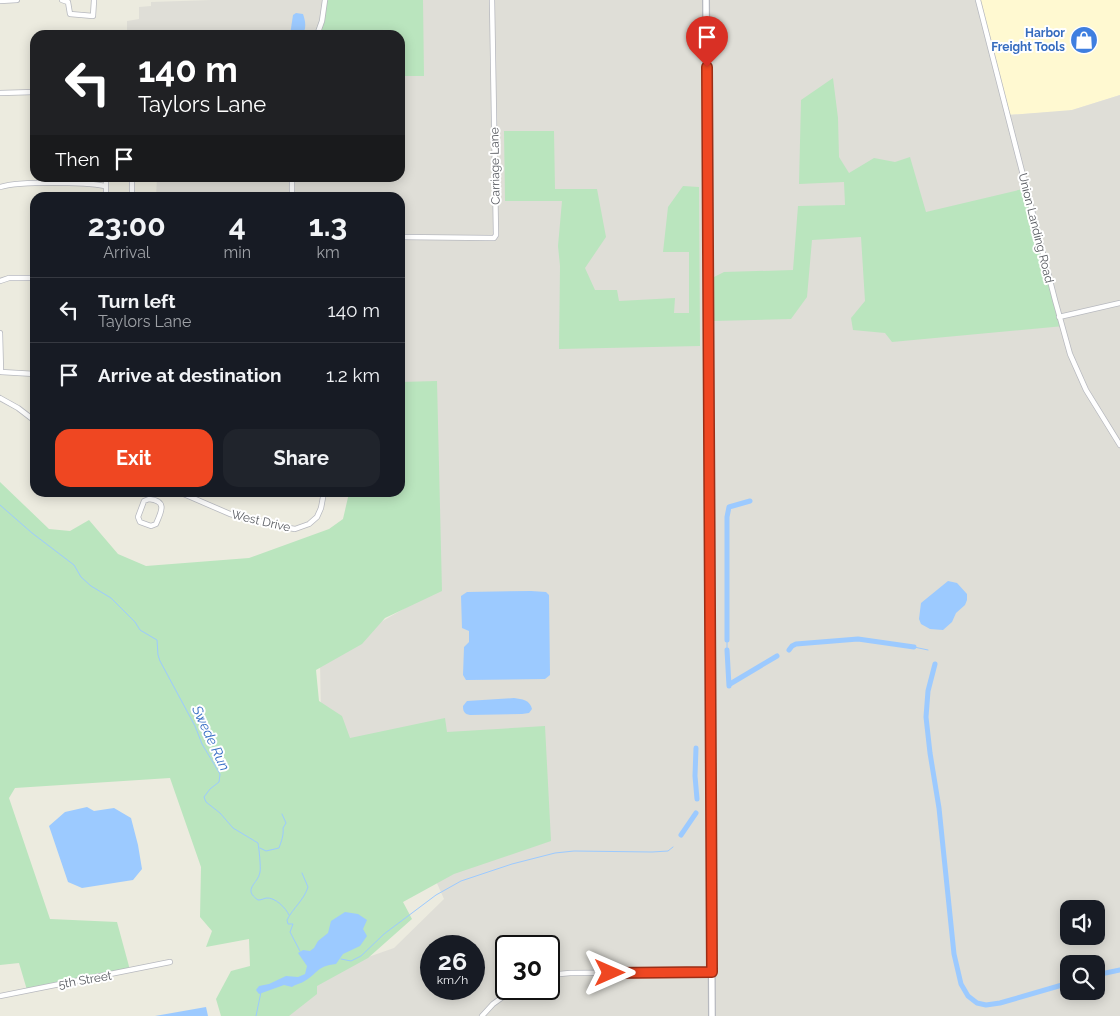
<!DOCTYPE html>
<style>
body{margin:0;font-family:Raleway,sans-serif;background:#20242c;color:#f1f3f6;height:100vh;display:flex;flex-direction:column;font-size:19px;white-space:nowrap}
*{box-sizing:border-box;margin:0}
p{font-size:16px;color:#9ea1a6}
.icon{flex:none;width:28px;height:28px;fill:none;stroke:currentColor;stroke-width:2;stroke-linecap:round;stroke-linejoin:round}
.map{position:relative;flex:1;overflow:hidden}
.panel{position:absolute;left:30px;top:192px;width:375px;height:305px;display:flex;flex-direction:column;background:#171b24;border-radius:15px;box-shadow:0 2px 12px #0003}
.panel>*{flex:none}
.banner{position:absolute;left:30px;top:30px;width:375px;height:152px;border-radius:15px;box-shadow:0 2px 12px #0003;background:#202124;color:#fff;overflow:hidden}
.controls{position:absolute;left:1060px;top:900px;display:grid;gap:10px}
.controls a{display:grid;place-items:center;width:45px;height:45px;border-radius:10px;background:#171b24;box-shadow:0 2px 12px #0003;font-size:25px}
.speed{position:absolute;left:420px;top:935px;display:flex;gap:10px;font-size:25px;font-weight:700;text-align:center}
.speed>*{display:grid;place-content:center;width:65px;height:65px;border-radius:50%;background:#171b24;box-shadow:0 2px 12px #0003;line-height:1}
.speed small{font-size:12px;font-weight:400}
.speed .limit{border:2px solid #111;border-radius:8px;background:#fff;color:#111}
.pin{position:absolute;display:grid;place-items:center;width:42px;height:42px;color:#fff;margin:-51px -21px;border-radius:50% 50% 50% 0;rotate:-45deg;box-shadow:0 0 5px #0007}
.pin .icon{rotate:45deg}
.me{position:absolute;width:55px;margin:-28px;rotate:90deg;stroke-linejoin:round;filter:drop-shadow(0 0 4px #0008)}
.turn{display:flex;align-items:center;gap:18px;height:105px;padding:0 25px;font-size:22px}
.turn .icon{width:65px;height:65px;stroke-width:2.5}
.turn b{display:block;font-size:35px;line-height:42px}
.then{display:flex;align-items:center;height:48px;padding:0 25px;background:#0003;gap:10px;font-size:19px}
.eta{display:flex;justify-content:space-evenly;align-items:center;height:85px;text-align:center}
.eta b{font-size:30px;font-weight:700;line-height:35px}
.primary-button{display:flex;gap:10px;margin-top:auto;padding:10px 25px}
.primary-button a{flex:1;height:58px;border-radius:15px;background:#ef4722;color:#fff;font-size:20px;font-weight:700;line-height:58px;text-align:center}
.primary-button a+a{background:#20242c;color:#f1f3f6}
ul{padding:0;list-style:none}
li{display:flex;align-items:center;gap:15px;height:65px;padding:0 25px;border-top:1px solid #363941}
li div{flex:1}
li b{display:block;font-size:19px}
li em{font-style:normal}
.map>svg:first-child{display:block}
.commercial{fill:#fff9d1}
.industrial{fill:#dfded7;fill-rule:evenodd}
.green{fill:#bae5be}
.water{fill:#9ccaff}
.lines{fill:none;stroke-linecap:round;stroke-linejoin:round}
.stream{stroke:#9ccaff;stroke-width:1}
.canal{stroke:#9ccaff;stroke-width:5}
.minor-casing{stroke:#b7b9bf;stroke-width:6}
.tertiary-casing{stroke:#b7b9bf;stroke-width:8}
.minor{stroke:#fff;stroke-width:4.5}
.tertiary{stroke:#fff;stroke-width:5.5}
.route-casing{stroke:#9b2e16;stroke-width:12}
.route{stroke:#ef4722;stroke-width:9}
.labels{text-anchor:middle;stroke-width:4;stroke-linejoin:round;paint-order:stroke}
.shop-label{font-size:12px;font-weight:bold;fill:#366cbe;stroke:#fff;text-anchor:end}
.street-label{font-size:12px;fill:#585b61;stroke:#fff}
.water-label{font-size:14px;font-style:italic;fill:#3b71c6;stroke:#fff}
</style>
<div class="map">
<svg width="1120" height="1016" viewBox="0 0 1120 1016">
<rect width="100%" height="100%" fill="#ecebdf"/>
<polygon class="commercial" points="978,0 1120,0 1120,95 1069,111 1007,115"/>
<path class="industrial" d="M212,0h766l30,115 64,-5 48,-15v921h-840l31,-39 83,-29 50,-49 -12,-27 -111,-159 -1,-52 42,-28 69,-40 -31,-203v-192l-244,-1 1,-19h243v-143h-273v-14l12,-2v-12l12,-1v-4zM1069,909h27v27h-27zM431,946h43v43h-43zM506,946h43v43h-43zM1069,964h27v27h-27z"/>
<g class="green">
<polygon points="324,0 423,0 424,76 400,76 400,35 314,35 322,14"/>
<polygon points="833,78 838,118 839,157 849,173 874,158 895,162 910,157 926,212 1027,188 1064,326 892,342 885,333 853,330 851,318 865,301 861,237 812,240 807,297 791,319 713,321 712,278 724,272 793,270 798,206 845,205 844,182 799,184 801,100"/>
<polygon points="504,131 554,131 555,189 597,189 606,237 585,268 595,290 617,290 619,301 675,298 674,313 689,313 689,252 663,252 668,207 683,186 699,187 700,346 559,349 560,266 558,246 562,201 505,201"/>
<polygon points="437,381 442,591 385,618 362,644 316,670 319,701 342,716 350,738 445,718 447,732 545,726 551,841 454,874 403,902 412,919 368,958 317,986 317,994 289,1016 221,1016 216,999 231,971 250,966 249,939 206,947 212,931 200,917 201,867 170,778 15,788 9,798 50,919 117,922 130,970 27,990 19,963 0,965 0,482 49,529 70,531 89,520 118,554 146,566 249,558 329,529 343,519 349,493 400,492 400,382"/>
</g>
<g class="water">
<path d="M296,13l7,1c3,9 3,13 0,21h-13l3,-20z"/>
<polygon points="948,581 957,583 967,594 967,600 965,605 956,613 952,622 943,630 930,629 921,624 919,619 921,603"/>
<polygon points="531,591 546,592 549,595 550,675 545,679 466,680 463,675 464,647 469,642 469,631 462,628 461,596 467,592"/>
<path d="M514,698c8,1 16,2 18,11l-3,4 -7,1 -52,1c-6,-1 -7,-4 -7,-9l4,-5z"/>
<polygon points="87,807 94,811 114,808 131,818 138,845 142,869 133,880 82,888 68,882 49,826 65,812"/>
<path d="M345,912l13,2 9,6 -4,9 4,7 -7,10 -17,8 -7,10c-20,2 -18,10 -33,18 -4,2 -7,2 -11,5l-8,-2 -25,9 -3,-4 3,-4 10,-2 17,-8 12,1 7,-3 2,-8 -9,-13 5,-3 7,1 4,-3 4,-7 10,-8 3,-12z"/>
<polygon points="206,1007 208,1016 155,1016"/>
</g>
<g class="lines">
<g class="stream">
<path d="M0,505l32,28 42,32 7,12 10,9 20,12 24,24 5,8 17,10 1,15 2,6 35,65 7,18 18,30 -1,8 -9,7 -6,8 2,5 14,11 13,15 25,15c1,5 3,25 2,29 -2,12 -18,17 -2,28 3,0 5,-1 8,-2 9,-1 20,10 23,17"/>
<polyline points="914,647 928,650"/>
<polyline points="727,650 727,640"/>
<path d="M260,848l6,3 13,-3c2,-6 5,-13 4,-20l3,-5 -4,-9"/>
<path d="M300,951l-10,-19 3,-8h-5l-1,-4c6,-12 17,-20 21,-33l-6,-14"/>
<polyline points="341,959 351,961 361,956 384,934 436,895 461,881 512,864 555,853 574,851 652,852 668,851 673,847"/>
<polyline points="256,1016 261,992"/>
</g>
<g class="canal">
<polyline points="727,640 727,517 729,507 750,501"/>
<polyline points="727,650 729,686"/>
<polyline points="789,650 792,646 796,644 858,639 914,647"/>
<polyline points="935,664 928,691 926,717 930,753 939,808 954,954 961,984 968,996 977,1003 986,1005 1000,1003 1069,983"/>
<polyline points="730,684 777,656"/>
<polyline points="696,748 695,776 697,799"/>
<polyline points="681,835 696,813"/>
<polyline points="1096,975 1120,970"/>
</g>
<g class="minor-casing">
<g id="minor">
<polyline points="62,0 68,2 70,14 93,16 94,0"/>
<polyline points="978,0 1055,300 1070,354 1086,390 1120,445"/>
<polyline points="0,1 17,0"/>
<polyline points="317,35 322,21 325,0"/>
<polyline points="0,93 35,92"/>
<polyline points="132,178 132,198"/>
<polyline points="292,178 292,198"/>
<path d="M0,187c20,-6 85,-5 105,-1"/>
<polyline points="106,198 106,178"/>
<polyline points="400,237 490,238 494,238 496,235 492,0"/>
<polyline points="0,281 9,278 35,278"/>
<polyline points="1059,317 1120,303"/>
<polyline points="0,333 1,372 35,374"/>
<polyline points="0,398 18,408 35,421"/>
<polyline points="179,492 230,514 283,527 295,529 309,524 317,517 321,508 324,492"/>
<path d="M149,499c19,2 12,13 7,25l-5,2 -11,-4 -2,-5 6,-16z"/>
<polyline points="549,975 570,973 712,972"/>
<polyline points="0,996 170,962"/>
<polyline points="482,1016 493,1004 514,989"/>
</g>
</g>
<g class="tertiary-casing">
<polyline id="tertiary" points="706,0 712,1016"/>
</g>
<use href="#minor" class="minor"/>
<use href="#tertiary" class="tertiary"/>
</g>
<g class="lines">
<g class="route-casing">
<polyline id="route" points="610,973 712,972 707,67"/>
</g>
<use href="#route" class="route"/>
</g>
<defs>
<g id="shop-disc" transform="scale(1.4375)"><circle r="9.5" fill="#3f7fe0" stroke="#fff"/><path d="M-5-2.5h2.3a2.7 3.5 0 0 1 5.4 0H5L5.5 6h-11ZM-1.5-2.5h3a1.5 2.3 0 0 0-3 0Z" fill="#fff"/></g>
</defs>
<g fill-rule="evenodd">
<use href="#shop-disc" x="1084" y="40"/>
</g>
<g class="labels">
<g class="shop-label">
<text x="1065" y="37">Harbor<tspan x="1065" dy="14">Freight Tools</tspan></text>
</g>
<g class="street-label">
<text transform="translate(495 166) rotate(-91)" y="4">Carriage Lane</text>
<text transform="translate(1036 228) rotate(76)" y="4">Union Landing Road</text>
<text transform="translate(261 521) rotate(13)" y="4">West Drive</text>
<text transform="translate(85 980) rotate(-10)" y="4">5th Street</text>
</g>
<g class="water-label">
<text transform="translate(211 738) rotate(65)" y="5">Swede Run</text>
</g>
</g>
</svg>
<div class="controls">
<a><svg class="icon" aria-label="sound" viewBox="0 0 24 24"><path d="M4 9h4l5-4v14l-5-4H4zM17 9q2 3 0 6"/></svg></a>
<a><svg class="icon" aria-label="search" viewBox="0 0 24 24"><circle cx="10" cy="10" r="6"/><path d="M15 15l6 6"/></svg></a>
</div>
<div class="speed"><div>26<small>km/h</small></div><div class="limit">30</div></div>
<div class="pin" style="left:707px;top:67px;background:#d93025"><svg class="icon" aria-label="arrive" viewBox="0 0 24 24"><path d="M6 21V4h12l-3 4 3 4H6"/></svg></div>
<svg class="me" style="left:610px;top:973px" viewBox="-20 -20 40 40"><path d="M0-17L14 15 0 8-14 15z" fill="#ef4722" stroke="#fff" stroke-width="4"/></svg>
<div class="banner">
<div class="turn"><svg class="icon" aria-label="left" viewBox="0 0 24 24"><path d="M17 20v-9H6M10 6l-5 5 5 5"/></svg><div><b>140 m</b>Taylors Lane</div></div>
<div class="then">Then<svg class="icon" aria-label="arrive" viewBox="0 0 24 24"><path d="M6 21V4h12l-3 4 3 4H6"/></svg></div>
</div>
<section class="panel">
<div class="eta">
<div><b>23:00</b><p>Arrival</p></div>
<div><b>4</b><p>min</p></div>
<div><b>1.3</b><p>km</p></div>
</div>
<ul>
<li><svg class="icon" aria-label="left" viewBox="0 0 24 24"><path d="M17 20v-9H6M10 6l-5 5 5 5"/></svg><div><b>Turn left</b><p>Taylors Lane</p></div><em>140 m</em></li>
<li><svg class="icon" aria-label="arrive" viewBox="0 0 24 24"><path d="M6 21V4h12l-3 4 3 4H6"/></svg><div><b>Arrive at destination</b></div><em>1.2 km</em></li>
</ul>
<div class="primary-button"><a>Exit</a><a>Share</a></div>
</section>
</div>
